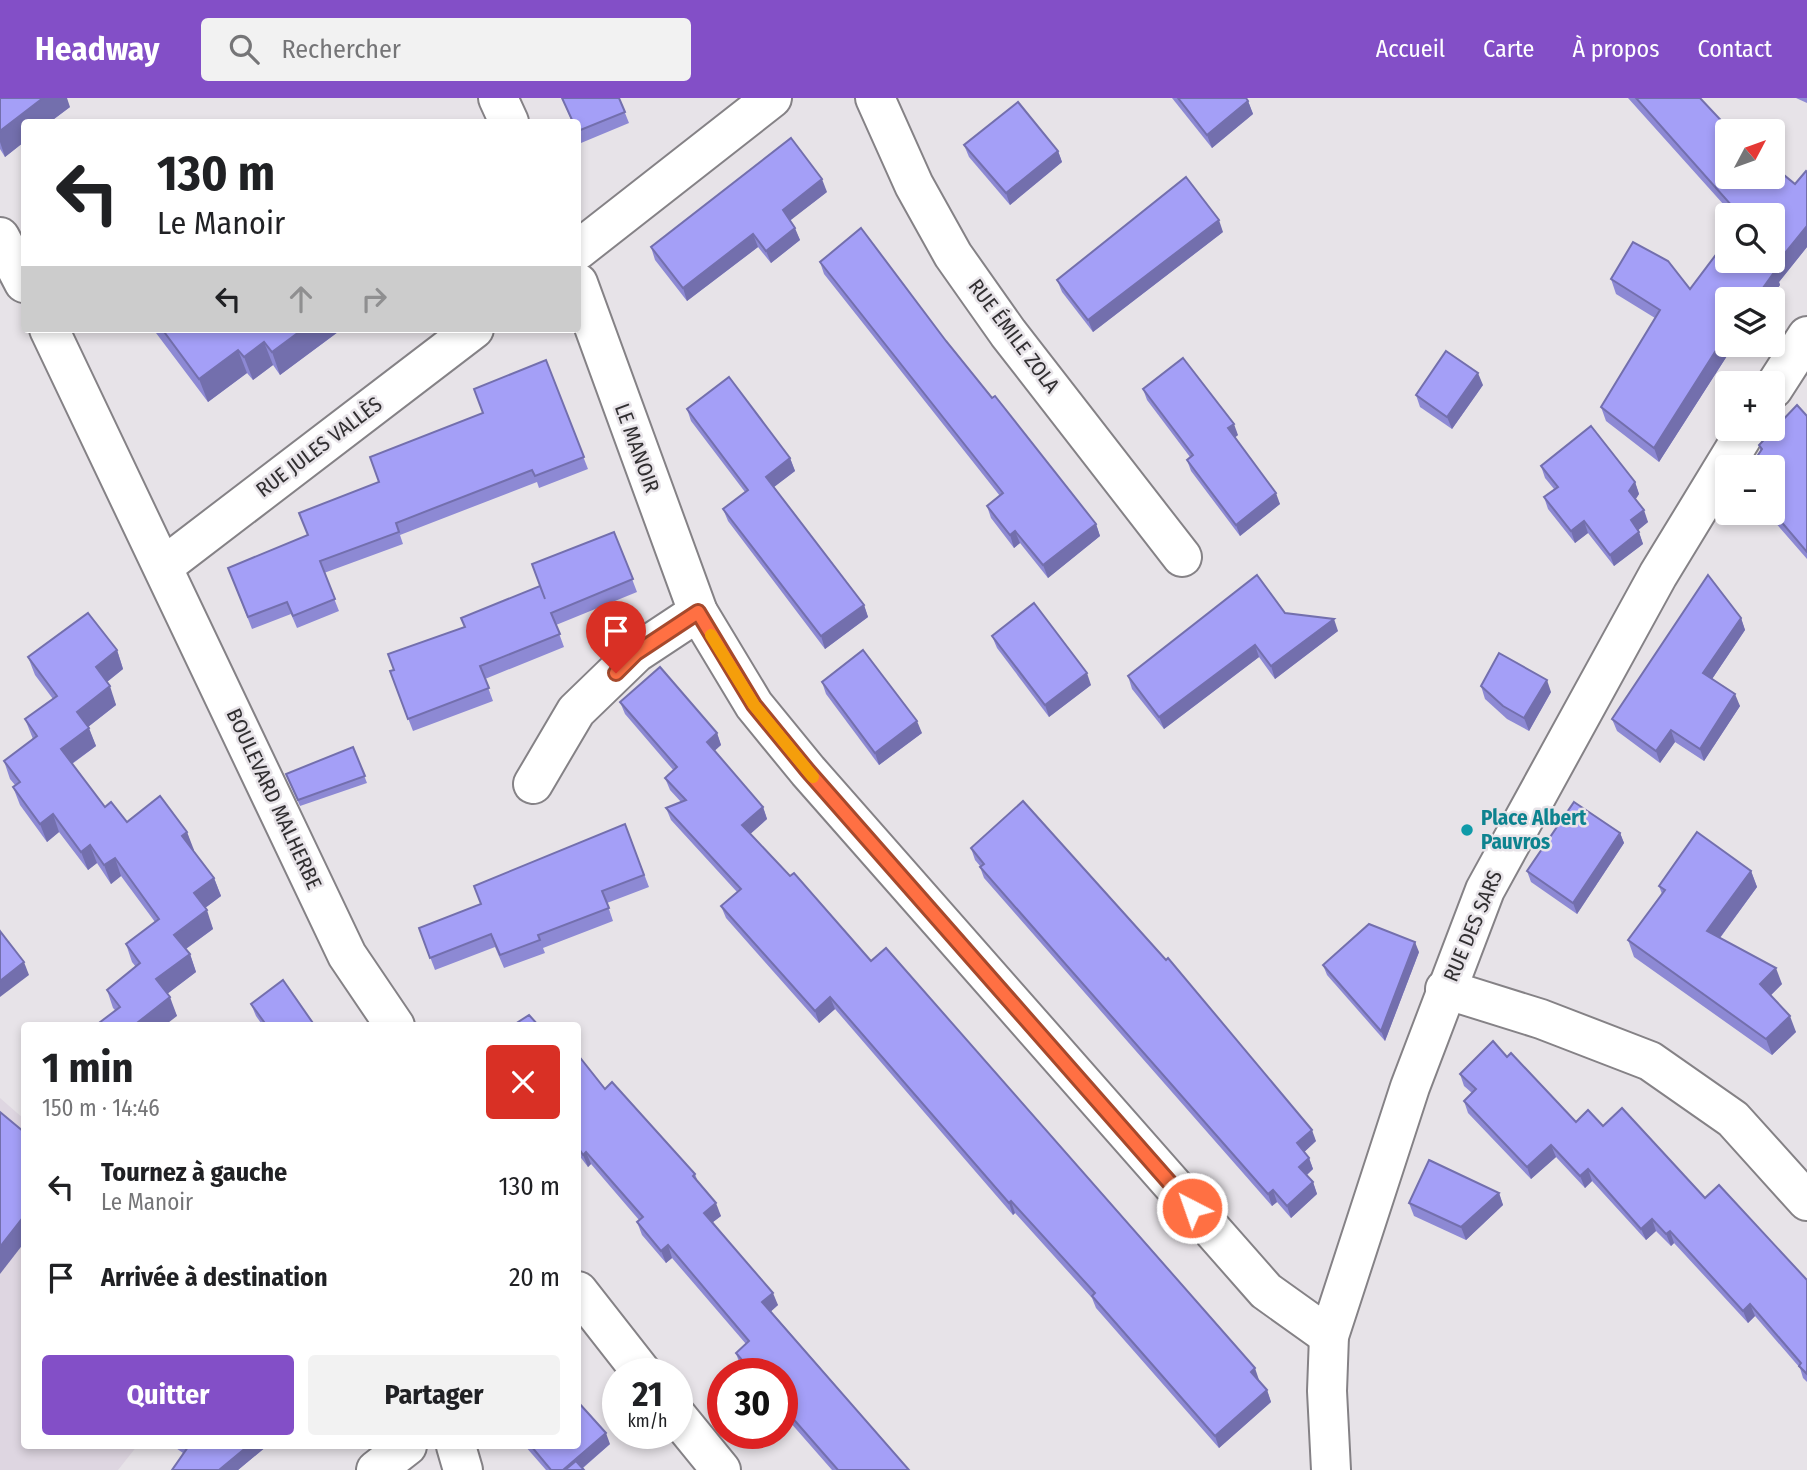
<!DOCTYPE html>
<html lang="fr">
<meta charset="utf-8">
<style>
body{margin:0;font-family:"Fira Sans Condensed",sans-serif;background:#f2f2f2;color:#202124;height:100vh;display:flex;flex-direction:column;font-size:26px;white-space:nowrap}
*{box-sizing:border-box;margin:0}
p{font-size:23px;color:#757577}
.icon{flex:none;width:38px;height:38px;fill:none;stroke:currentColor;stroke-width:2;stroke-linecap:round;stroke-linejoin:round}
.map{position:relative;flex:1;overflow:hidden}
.sheet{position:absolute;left:21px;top:924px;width:560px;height:427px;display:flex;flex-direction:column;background:#fff;border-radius:7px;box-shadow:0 4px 10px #0003}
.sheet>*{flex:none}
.banner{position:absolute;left:21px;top:21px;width:560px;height:214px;border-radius:7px;box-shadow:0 4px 10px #0003;background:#fff;color:#202124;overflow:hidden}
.needle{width:46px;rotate:49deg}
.fabs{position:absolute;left:1715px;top:21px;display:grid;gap:14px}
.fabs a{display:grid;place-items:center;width:70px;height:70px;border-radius:7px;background:#fff;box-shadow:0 4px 10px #0003;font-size:35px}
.speed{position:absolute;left:602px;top:1260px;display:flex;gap:14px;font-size:35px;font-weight:700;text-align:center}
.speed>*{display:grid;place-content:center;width:91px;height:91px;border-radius:50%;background:#fff;box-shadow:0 4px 10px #0003;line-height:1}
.speed small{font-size:18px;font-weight:400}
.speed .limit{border:10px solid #d22;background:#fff;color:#111}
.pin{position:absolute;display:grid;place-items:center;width:60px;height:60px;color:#fff;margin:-72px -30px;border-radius:50% 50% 50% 0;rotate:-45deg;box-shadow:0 0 7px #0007}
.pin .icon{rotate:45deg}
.me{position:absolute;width:77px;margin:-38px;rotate:319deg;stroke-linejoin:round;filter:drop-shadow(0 0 5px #0008)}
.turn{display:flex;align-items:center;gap:24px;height:147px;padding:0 21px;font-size:32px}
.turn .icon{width:91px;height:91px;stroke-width:2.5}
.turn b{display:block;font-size:49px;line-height:60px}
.lanes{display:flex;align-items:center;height:66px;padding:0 21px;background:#0003;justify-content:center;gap:35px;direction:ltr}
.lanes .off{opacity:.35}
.round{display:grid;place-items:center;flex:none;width:74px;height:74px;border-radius:7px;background:#f2f2f2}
.overview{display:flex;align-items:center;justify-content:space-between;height:119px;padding:0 21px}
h1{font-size:42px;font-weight:700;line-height:52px}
.primary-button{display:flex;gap:14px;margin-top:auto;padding:14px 21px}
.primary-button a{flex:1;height:80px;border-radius:7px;background:#834fc7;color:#fff;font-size:28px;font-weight:700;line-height:80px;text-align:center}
.primary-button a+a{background:#f2f2f2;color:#202124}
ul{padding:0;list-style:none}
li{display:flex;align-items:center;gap:21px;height:91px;padding:0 21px}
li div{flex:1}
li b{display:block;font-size:26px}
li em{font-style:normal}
header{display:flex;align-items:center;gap:42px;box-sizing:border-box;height:98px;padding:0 35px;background:#834fc7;color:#fff}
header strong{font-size:33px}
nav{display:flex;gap:38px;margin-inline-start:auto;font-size:24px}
.search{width:490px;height:63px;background:#f2f2f2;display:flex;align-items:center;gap:18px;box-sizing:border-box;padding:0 24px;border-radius:7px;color:#757577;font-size:26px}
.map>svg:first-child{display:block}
.built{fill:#ded6e1}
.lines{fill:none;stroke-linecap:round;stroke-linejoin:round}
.minor-casing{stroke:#858286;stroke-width:42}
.minor{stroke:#fff;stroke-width:38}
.wall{fill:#8d89d4}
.shaded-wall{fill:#736fad}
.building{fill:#a49ff7;stroke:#736fad;stroke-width:2}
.route-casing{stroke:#a6492c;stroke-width:18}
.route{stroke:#ff7043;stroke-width:12}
.slow{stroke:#f59e0b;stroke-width:12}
.culture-dot{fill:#0f9aa8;stroke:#e7e3e8;stroke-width:2.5}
.labels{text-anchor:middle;stroke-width:5;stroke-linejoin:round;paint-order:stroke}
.street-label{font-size:21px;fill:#312f31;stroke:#e7e3e8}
.culture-label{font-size:21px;font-weight:bold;fill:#0d838f;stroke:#e7e3e8;text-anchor:start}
</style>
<header>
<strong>Headway</strong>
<div class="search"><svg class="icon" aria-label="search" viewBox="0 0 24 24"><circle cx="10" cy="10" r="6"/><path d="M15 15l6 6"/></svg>Rechercher</div>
<nav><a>Accueil</a><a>Carte</a><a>À propos</a><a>Contact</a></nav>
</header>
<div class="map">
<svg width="1807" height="1372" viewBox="0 0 1807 1372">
<rect width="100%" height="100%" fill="#e7e3e8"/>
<polygon class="built" points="0,1000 24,1021 24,1348 137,1348 118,1372 0,1372"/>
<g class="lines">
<g class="minor-casing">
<g id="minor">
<polyline points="498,0 509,24"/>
<polyline points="875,0 914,87 953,157 1008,235 1182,459"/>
<polyline points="0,139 24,185"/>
<polyline points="578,152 772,0"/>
<polyline points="578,185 698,514 754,607 808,673 1266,1193 1329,1238"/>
<polyline points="49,231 347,857 395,928"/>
<polyline points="1773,291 1807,238"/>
<polyline points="164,468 474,231"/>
<polyline points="533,686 576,613 636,555 698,514"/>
<polyline points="1445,891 1541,921 1650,963 1733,1021 1807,1103"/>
<polyline points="578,1193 643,1276"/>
<polyline points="677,1318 721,1372"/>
<polyline points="456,1348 463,1372"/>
<polyline points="376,1372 407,1348"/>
<polyline points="1331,1372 1327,1293 1329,1238 1410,989 1485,792 1658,477 1747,331"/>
</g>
</g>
<use href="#minor" class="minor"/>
</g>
<g class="wall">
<polygon points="0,0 70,9 50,24 24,24 24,44 5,59 0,51"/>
<polygon points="562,0 619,0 629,25 581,45 578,37 578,24 572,24"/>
<polygon points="1172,0 1246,0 1248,3 1253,16 1212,50"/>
<polygon points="1628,0 1700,0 1731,33 1727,33 1727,79 1773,79 1773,68 1795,86 1806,73 1807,74 1807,149 1779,184 1780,187 1770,201 1727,201 1727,247 1734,247 1659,364 1606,323 1601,309 1655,220 1616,196 1611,181 1633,144 1668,163 1690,191 1727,142 1727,163 1773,163 1773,117 1733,117"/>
<polygon points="1796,0 1807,0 1807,5"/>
<polygon points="964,47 1058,53 1062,64 1010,107 969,59"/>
<polygon points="827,94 790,122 800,142 771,165 758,149 687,203 655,162 651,149"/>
<polygon points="1223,134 1093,234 1062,194 1057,182"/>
<polygon points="820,164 946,243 1096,426 1100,438 1048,480 1020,445 1014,450 991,420 987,408 1000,398 824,176"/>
<polygon points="153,231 342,231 280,277 273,267 253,282 247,275 208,304"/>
<polygon points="546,262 588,371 539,390 537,384 400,437 403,446 324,475 339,513 297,530 291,516 252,531 228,470 308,437 299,415 379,384 483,315"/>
<polygon points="1483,287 1452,331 1420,309 1416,297"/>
<polygon points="1143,291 1238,337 1235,339 1280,406 1240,438 1191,373 1187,362 1190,359 1147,302"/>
<polygon points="687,311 790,360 795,373 774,389 864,507 868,519 825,551 728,423 723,411 745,394 691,323"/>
<polygon points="1807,318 1807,461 1767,415 1773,415 1759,347"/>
<polygon points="1541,368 1635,384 1639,396 1635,402 1648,424 1638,432 1643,446 1614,468 1588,435 1575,445 1548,411 1544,399 1554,391 1545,380"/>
<polygon points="614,434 637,494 556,527 564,549 485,581 493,603 413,633 390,573 465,529 540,488"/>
<polygon points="1285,515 1338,533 1275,581 1259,559 1164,631 1132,591 1128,578"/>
<polygon points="1741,520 1745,532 1712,581 1740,608 1704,663 1675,644 1660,665 1617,633 1612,621"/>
<polygon points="992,538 1091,587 1049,619 997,550"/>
<polygon points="117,552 123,571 107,584 116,607 88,629 96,648 72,666 105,709 127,724 187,734 193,753 214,780 221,798 205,810 213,831 186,851 190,856 196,874 167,896 177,918 115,912 113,910 107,892 136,869 132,864 126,846 155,824 121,778 111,786 97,765 88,772 59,734 47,744 20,707 13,689 15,687 10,681 4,663 33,641 25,621 53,601 35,577 28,559"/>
<polygon points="822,584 922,635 879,667 826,596"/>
<polygon points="1481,588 1551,594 1529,633 1507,621 1485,601"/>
<polygon points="620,604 717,635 721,647 714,653 763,709 767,721 750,736 871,863 1259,1282 1258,1283 1267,1292 1271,1304 1219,1350 1096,1210 1092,1200 1015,1115 1013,1117 835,911 819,925 726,820 721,808 737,794 671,722 666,710 681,704 670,692 665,680 674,673 625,616"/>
<polygon points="353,649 367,685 300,708 286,676"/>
<polygon points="625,726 649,789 607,805 613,823 543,850 545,855 504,870 495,849 435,872 419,830 481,806"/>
<polygon points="1620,735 1624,745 1577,816 1531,784 1527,773"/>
<polygon points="971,750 1316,1043 1304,1054 1309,1060 1313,1071 1307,1077 1313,1084 1317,1096 1291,1120 1277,1104 1272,1108 984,780 980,769 980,768 975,762"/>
<polygon points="1751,773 1757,789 1720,840 1782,886 1771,897 1796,934 1772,957 1634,859 1628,842 1662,796 1659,788"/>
<polygon points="1419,854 1385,943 1327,877 1323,867"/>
<polygon points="251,906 315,928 263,928 256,918"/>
<polygon points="578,957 605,991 695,1076 698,1084 721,1118 713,1124 778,1207 771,1213 909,1372 832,1372 782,1315 782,1276 747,1276 740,1267 736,1255 746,1246 672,1160 666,1165 642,1137 637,1124 639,1122 591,1066 588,1069 578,1056"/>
<polygon points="1507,959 1576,1024 1603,1028 1705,1100 1807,1182 1807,1284 1803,1280 1800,1270 1755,1218 1748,1225 1674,1145 1671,1148 1656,1133 1646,1142 1592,1083 1585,1090 1556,1059 1531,1081 1468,1015 1464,1003 1472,995 1464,988 1460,976"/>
<polygon points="1499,1095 1503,1107 1466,1142 1414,1118 1409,1105"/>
<polygon points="610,1346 583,1370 584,1372 546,1372 525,1348"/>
<polygon points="173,1348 267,1348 238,1372 172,1372 183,1355"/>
</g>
<g class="shaded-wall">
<polygon points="43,0 67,0 70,9 50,24 24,24 24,44 5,59 0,44 0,33"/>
<polygon points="1248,3 1253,16 1212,50 1207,37"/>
<polygon points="1058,53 1062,64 1010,107 1006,95"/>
<polygon points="822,81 827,94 787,125 783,112"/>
<polygon points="1219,122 1223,134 1093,234 1088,222"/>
<polygon points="1807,128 1807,149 1779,184 1780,187 1770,201 1755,201 1772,171"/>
<polygon points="795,130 800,142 771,165 766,153"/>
<polygon points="753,136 758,149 687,203 683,190"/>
<polygon points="303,231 342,231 280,277 272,254"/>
<polygon points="1727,235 1727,247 1734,247 1659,364 1654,350"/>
<polygon points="264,244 273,267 253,282 244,259"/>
<polygon points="238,252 247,275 208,304 199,281"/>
<polygon points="1478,275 1483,287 1452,331 1447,319"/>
<polygon points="1234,326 1238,337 1232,342 1228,330"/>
<polygon points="790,360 795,373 770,392 766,379"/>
<polygon points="1635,384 1639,396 1633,405 1629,393"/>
<polygon points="1276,395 1280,406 1240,438 1236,427"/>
<polygon points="1644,412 1648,424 1636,434 1631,422"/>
<polygon points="1584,423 1588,435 1575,445 1571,433"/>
<polygon points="1096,426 1100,438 1048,480 1043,467"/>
<polygon points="1015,433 1020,445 1014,450 1010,437"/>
<polygon points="1639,434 1643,446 1614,468 1610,457"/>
<polygon points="864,507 868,519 825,551 821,538"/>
<polygon points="1741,520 1745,532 1708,587 1703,575"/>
<polygon points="1334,521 1338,533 1275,581 1271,568"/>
<polygon points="1255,547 1259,559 1164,631 1159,619"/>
<polygon points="117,552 123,571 103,587 96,569"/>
<polygon points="1087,575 1091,587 1049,619 1045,607"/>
<polygon points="1547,582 1551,594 1529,633 1524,620"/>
<polygon points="110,588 116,607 84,632 77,614"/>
<polygon points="1735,596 1740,608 1704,663 1700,651"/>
<polygon points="917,623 922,635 879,667 875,655"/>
<polygon points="89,630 96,648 67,669 61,651"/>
<polygon points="1671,632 1675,644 1660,665 1656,653"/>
<polygon points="717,635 721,647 711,656 707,644"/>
<polygon points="763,709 767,721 747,739 742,727"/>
<polygon points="53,716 59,734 47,744 40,726"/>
<polygon points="187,734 194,752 189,756 182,738"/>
<polygon points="1620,735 1624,745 1577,816 1573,805"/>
<polygon points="90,747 97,765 88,772 81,754"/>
<polygon points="115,760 121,778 111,786 104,767"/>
<polygon points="1751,773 1757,789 1713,849 1707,833"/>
<polygon points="214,780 221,798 201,813 194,795"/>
<polygon points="207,812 213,831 180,855 174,837"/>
<polygon points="1415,844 1419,854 1385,943 1381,933"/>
<polygon points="190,856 196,874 163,899 156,881"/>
<polygon points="24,864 29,877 0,899 0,883"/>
<polygon points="1776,870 1782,886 1766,902 1760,886"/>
<polygon points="170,899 177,918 164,928 138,928 137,925"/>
<polygon points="830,899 835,911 819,925 815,913"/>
<polygon points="1790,918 1796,934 1772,957 1766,941"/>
<polygon points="1312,1032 1316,1043 1301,1057 1297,1045"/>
<polygon points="1551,1047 1556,1059 1531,1081 1527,1069"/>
<polygon points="586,1054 591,1066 588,1069 583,1057"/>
<polygon points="1309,1060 1313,1071 1303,1080 1299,1069"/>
<polygon points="1588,1071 1592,1083 1585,1090 1580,1078"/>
<polygon points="1313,1084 1317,1096 1291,1120 1287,1108"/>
<polygon points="1273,1092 1277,1104 1272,1108 1268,1096"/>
<polygon points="1499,1095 1503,1107 1466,1142 1461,1129"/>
<polygon points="1011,1103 1015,1115 1013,1117 1009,1105"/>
<polygon points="716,1105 721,1118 709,1127 704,1115"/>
<polygon points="24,1118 24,1145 0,1176 0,1149"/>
<polygon points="1652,1121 1656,1133 1646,1142 1641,1131"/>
<polygon points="1670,1133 1674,1145 1671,1148 1666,1136"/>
<polygon points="668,1147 672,1160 666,1165 661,1153"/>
<polygon points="773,1195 778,1207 767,1217 762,1204"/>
<polygon points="1750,1206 1755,1218 1748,1225 1743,1213"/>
<polygon points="1255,1270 1259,1282 1255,1286 1251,1274"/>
<polygon points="1267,1292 1271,1304 1219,1350 1215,1338"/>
<polygon points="606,1335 610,1346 580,1372 563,1372"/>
<polygon points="248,1348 267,1348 238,1372 219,1372"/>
</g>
<g class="building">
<polygon points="0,0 43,0 0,33"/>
<polygon points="562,0 619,0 625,14 578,33 578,24 573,24"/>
<polygon points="1178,0 1246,0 1248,3 1207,37"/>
<polygon points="1636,0 1700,0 1731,33 1727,33 1727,79 1773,79 1773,68 1795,86 1806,73 1807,74 1807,128 1772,171 1775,173 1755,201 1727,201 1727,235 1654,350 1601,309 1660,212 1611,181 1633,144 1668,163 1690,191 1727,142 1727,163 1773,163 1773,117 1740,117"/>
<polygon points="1018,4 1058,53 1006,95 964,47"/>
<polygon points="791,40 822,81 783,112 795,130 766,153 753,136 683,190 651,149"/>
<polygon points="1186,79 1219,122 1088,222 1057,182"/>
<polygon points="861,130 946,243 992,300 995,298 1096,426 1043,467 1015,433 1010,437 987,408 1003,395 820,164"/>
<polygon points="162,231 303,231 272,254 264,244 244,259 238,252 199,281"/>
<polygon points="1446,253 1478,275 1447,319 1416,297"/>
<polygon points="1183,260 1234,326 1228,330 1276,395 1236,427 1187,362 1193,357 1143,291"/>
<polygon points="546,262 584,359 535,378 532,372 396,425 399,434 320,463 335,501 293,518 287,504 248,519 228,470 308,437 299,415 379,384 370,359 483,315 474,291"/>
<polygon points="729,279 790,360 766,379 864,507 821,538 723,411 748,392 687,311"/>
<polygon points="1797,307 1807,318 1807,454 1773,414 1773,369 1750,369 1762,351 1759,347"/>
<polygon points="1591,328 1635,384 1629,393 1644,412 1631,422 1639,434 1610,457 1584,423 1571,433 1544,399 1558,389 1541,368"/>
<polygon points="614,434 633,481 551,515 560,536 480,568 489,590 408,621 390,573 394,572 388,556 465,529 461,520 540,488 545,501 532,466"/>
<polygon points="1257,477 1285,515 1334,521 1271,568 1255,547 1159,619 1128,578"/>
<polygon points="1708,477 1741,520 1703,575 1735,596 1700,651 1671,632 1656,653 1612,621"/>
<polygon points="1034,505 1087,575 1045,607 992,538"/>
<polygon points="88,515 117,552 96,569 110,588 77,614 89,630 61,651 105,709 111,704 127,724 160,698 187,734 182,738 214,780 194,795 207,812 174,837 190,856 156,881 170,899 137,925 139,928 95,928 120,909 107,892 140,865 126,846 159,821 115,760 104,767 90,747 81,754 53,716 40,726 13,689 20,684 4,663 37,638 25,621 57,598 28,559"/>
<polygon points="863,552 917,623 875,655 822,584"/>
<polygon points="1499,555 1547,582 1524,620 1503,608 1481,588"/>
<polygon points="660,569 717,635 707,644 763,709 742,727 790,778 794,775 871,863 886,850 1255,1270 1251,1274 1267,1292 1215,1338 1092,1198 1095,1195 1011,1103 1009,1105 830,899 815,913 721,808 741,791 666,710 686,702 665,680 677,669 620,604"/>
<polygon points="353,649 365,678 298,702 286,676"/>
<polygon points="1023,703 1166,862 1168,860 1312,1032 1297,1045 1309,1060 1299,1069 1313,1084 1287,1108 1273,1092 1268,1096 980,769 984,766 971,750"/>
<polygon points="1574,704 1620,735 1573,805 1527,773"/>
<polygon points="625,726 644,777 602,793 609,810 538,837 540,842 500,857 491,836 430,860 419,830 481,806 474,788"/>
<polygon points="1697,734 1751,773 1707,833 1776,870 1760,886 1790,918 1766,941 1628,842 1665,792 1659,788"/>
<polygon points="1369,826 1415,844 1381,933 1323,867"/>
<polygon points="0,833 24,864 0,883"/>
<polygon points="283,882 315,928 267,928 251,906"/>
<polygon points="529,917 539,928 512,928"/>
<polygon points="1493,943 1507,959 1511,955 1576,1024 1588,1012 1603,1028 1622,1010 1705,1100 1719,1087 1807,1182 1807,1276 1799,1268 1801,1265 1750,1206 1743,1213 1670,1133 1666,1136 1652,1121 1641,1131 1588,1071 1580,1078 1551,1047 1527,1069 1464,1003 1476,991 1460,976"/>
<polygon points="578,957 605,991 612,984 695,1076 693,1078 716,1105 704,1115 773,1195 762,1204 909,1372 838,1372 782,1308 782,1276 754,1276 736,1255 749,1243 668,1147 661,1153 637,1124 643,1119 586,1054 583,1057 578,1049"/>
<polygon points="0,1014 24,1034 24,1118 0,1149"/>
<polygon points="1429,1062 1499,1095 1461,1129 1409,1105"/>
<polygon points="578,1304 606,1335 563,1372 551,1372 531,1348 578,1348"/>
<polygon points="185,1348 248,1348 219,1372 172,1372 188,1349"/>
<polygon points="576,1363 584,1372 565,1372"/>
</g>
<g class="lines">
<g class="route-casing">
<polyline id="route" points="616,575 636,555 698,514 754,607 808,673 1192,1110"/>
</g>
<use href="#route" class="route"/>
<polyline class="slow" points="711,537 754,607 813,679"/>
</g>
<circle class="culture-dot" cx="1467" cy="732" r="7"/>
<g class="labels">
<g class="street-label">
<text transform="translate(1014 238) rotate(53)" y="7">RUE ÉMILE ZOLA</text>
<text transform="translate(319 349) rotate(-37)" y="7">RUE JULES VALLÈS</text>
<text transform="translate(637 350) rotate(70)" y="7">LE MANOIR</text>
<text transform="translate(274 701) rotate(65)" y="7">BOULEVARD MALHERBE</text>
<text transform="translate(1473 828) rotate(-67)" y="7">RUE DES SARS</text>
</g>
<g class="culture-label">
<text x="1481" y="727">Place Albert<tspan x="1481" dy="24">Pauvros</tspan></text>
</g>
</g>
</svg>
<div class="fabs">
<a><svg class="needle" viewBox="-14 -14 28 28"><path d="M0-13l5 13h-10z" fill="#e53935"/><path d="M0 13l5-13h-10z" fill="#757577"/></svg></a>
<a><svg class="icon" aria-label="search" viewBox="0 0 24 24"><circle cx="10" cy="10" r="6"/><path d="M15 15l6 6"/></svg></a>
<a><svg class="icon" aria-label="layers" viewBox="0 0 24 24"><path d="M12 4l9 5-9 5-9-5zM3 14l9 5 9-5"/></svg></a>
<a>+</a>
<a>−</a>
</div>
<div class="speed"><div>21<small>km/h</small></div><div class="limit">30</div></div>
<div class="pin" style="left:616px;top:575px;background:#d93025"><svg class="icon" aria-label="arrive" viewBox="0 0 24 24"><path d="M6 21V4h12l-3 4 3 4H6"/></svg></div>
<svg class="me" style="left:1192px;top:1110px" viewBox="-20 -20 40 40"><circle r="17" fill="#ff7043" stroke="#fff" stroke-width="3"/><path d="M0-11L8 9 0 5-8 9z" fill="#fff"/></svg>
<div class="banner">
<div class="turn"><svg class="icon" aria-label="left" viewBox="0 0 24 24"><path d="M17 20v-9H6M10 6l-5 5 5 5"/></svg><div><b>130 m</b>Le Manoir</div></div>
<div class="lanes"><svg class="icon" aria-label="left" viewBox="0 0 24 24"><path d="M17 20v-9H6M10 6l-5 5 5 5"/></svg><svg class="icon off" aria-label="ahead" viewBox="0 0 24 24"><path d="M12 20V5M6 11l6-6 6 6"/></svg><svg class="icon off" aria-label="right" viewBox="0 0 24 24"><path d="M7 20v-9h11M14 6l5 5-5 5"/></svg></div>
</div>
<section class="sheet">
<div class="overview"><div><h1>1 min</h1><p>150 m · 14:46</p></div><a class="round" style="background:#d93025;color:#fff"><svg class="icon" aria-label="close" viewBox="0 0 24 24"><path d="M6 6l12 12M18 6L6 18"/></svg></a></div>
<ul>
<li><svg class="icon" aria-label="left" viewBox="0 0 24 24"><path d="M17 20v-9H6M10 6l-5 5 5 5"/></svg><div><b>Tournez à gauche</b><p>Le Manoir</p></div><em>130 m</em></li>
<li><svg class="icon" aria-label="arrive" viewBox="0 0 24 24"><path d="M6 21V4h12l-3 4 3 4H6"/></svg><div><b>Arrivée à destination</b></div><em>20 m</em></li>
</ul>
<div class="primary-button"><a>Quitter</a><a>Partager</a></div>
</section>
</div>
